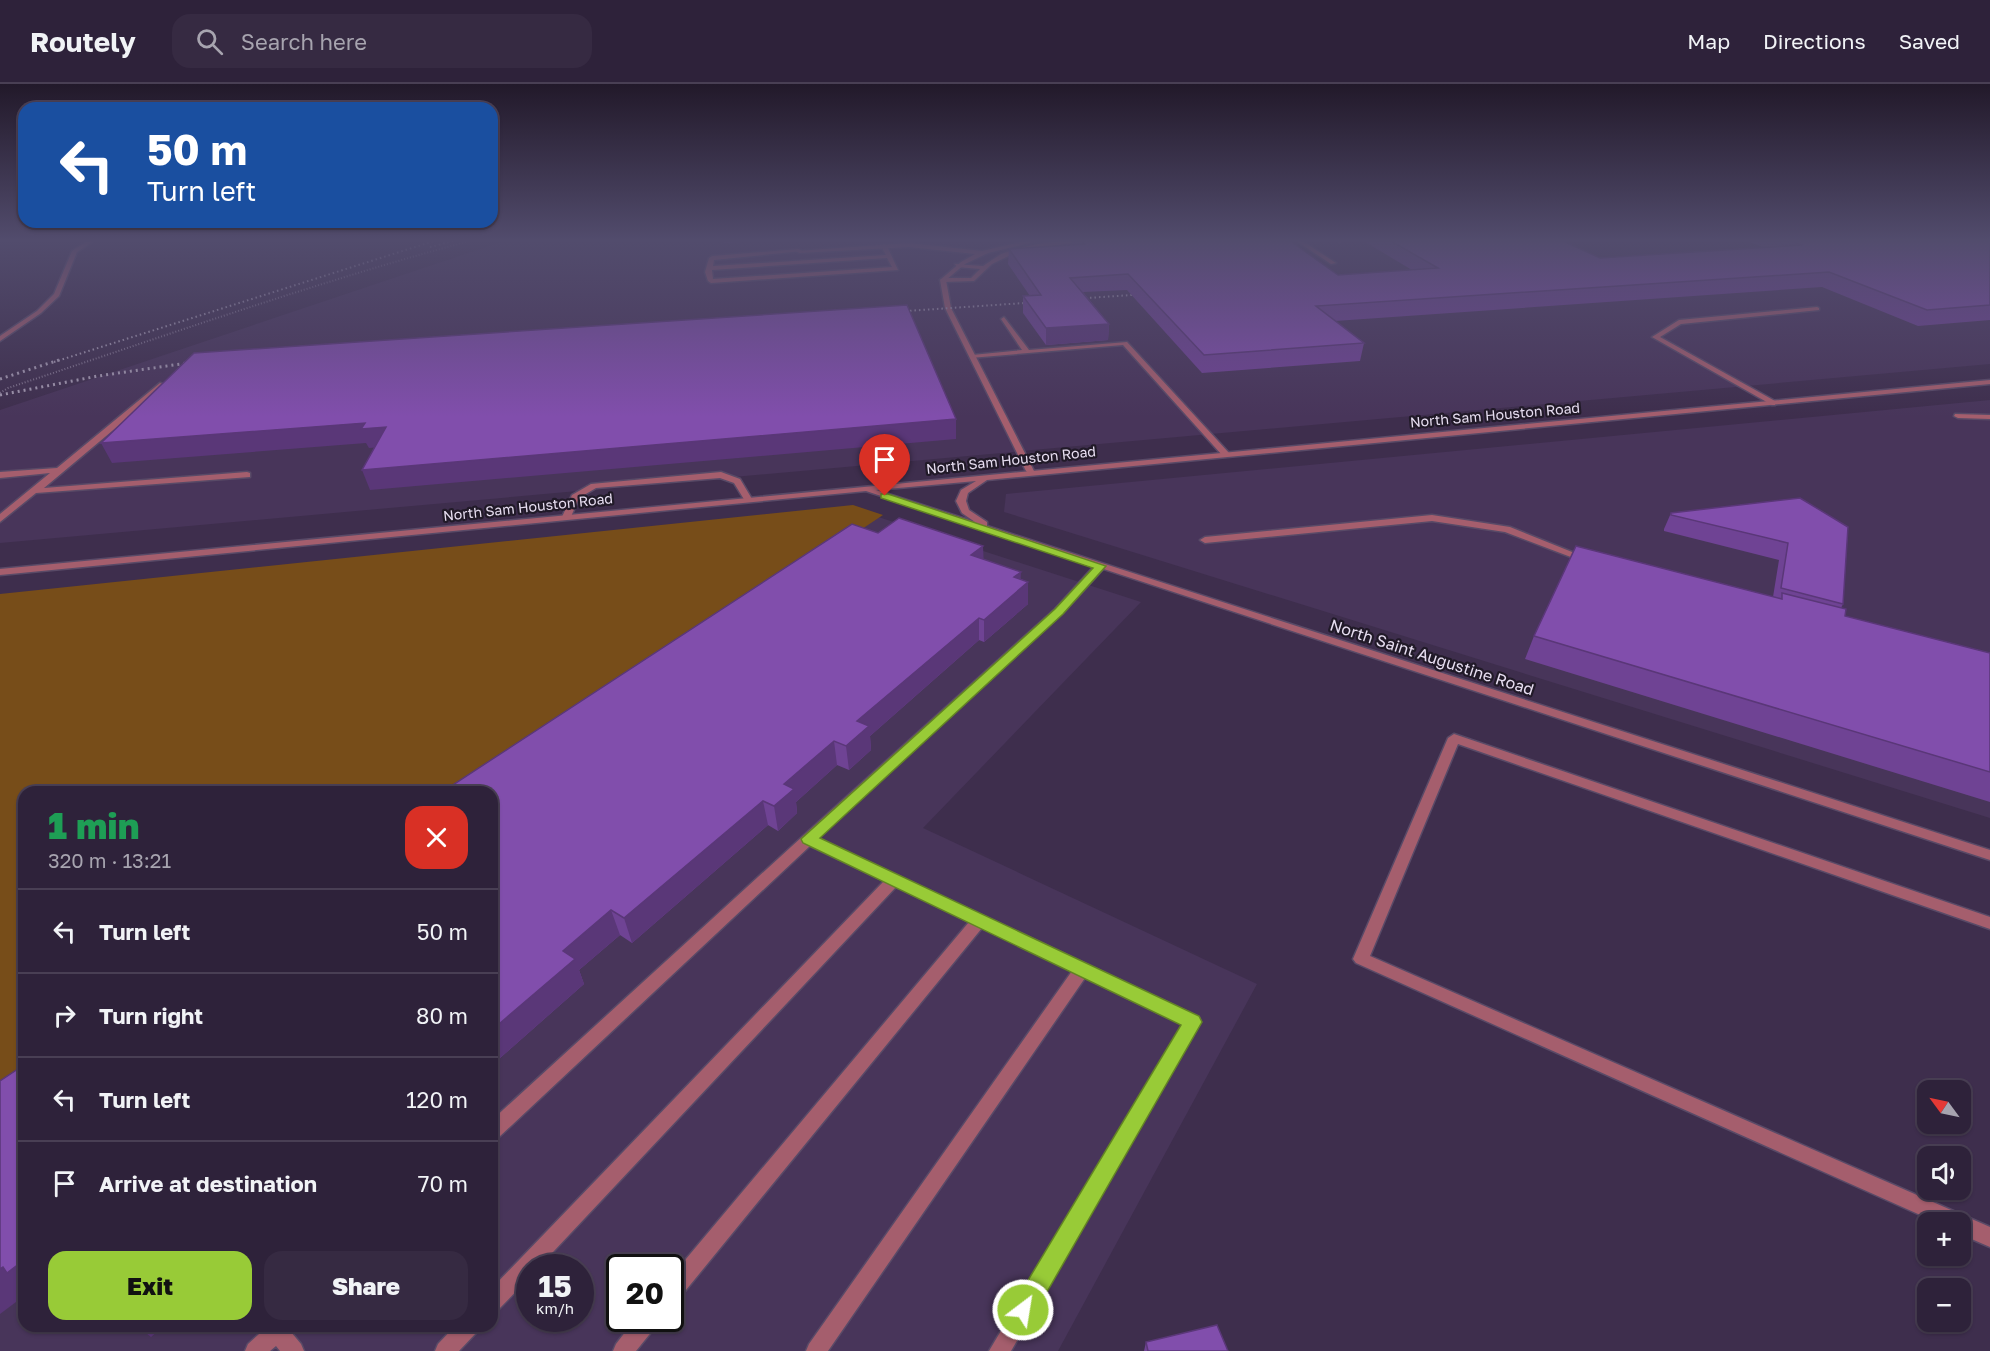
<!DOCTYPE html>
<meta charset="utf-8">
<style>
body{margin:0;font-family:"Golos Text",sans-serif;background:#362a42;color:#f1f3f6;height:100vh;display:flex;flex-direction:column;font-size:22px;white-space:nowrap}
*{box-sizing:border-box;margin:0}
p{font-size:20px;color:#a7a4af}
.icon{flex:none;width:33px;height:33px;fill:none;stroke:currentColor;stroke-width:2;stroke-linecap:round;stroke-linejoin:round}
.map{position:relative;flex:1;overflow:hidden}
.details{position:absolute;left:18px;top:702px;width:480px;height:546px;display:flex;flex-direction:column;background:#2e223a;border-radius:18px;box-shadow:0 2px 4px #0004,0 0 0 2px #493f54}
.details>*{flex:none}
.guide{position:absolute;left:18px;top:18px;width:480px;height:126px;border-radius:18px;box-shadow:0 2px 4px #0004,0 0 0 2px #493f54;background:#1a4fa0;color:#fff;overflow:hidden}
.needle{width:39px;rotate:303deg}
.tools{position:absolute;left:1917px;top:996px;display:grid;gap:12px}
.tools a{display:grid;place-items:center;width:54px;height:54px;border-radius:12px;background:#2e223a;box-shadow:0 2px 4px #0004,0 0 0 2px #493f54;font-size:30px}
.speed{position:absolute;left:516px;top:1170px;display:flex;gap:12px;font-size:30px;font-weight:700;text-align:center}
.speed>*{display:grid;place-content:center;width:78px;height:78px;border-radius:50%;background:#2e223a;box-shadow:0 2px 4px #0004,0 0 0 2px #493f54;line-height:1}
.speed small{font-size:15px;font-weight:400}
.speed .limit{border:3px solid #111;border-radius:9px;background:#fff;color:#111}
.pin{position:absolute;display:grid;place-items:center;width:51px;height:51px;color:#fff;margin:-62px -26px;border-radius:50% 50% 50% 0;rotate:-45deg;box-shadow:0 0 6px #0007}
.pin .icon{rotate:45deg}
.me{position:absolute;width:66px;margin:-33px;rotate:31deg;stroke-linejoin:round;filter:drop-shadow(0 0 4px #0008)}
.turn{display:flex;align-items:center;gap:21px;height:126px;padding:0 30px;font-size:27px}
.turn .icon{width:78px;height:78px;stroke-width:2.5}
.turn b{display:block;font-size:42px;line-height:51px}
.round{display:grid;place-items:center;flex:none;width:63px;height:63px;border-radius:18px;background:#362a42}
.summary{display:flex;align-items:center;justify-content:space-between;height:102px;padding:0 30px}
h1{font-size:36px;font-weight:800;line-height:45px;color:#1e9e55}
.button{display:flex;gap:12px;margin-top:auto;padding:12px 30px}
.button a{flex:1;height:69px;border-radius:18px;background:#98cb37;color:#111;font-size:24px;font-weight:800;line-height:69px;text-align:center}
.button a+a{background:#362a42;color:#f1f3f6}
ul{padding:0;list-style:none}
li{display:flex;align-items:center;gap:18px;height:84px;padding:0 30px;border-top:2px solid #493f54}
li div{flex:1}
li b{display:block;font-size:22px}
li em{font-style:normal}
header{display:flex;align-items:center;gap:36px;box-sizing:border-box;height:84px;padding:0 30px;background:#2e223a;border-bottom:2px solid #493f54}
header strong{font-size:28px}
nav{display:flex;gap:33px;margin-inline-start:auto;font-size:21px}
.search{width:420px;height:54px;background:#362a42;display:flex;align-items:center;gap:15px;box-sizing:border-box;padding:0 21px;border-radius:18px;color:#a7a4af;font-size:22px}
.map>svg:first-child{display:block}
.built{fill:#48355a;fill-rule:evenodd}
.green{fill:#774d19}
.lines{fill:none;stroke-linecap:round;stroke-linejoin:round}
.service-casing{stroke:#594a67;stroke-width:3}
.minor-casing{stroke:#594a67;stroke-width:3}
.tertiary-casing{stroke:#594a67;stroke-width:3}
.path{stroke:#80738d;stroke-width:2;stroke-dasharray:1 2;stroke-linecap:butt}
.service{fill:#a55e6d;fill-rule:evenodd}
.minor{fill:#a55e6d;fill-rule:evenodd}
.tertiary{fill:#a55e6d;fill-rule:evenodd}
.rail-far1{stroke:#a398af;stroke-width:2;stroke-dasharray:1.5 3;stroke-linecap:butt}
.rail{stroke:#a398af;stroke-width:3;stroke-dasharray:2 4;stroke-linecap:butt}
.wall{fill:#6f4394}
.shaded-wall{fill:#5a3778}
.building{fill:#814eac;stroke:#5a3778;stroke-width:1.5}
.route{fill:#98cb37;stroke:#638424;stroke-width:1.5}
.labels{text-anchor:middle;stroke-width:4.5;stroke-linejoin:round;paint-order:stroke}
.far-street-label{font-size:14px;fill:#e7def1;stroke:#211a28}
.street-label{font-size:16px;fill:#e7def1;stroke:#211a28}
</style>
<header>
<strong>Routely</strong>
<div class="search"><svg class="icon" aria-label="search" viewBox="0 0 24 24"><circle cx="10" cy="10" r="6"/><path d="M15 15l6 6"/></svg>Search here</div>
<nav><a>Map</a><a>Directions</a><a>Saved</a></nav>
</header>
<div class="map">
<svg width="1990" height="1267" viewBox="0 0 1990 1267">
<rect width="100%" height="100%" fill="#3e2e4d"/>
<g class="built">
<polygon points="507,156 1990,156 1990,280 0,459 0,326"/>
<polygon points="1990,316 1990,734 1004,428 1006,410"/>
<path d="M869,430l272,88 -218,226 334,156 -199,367h-1058v-258l24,-16v249h468v-534zM530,1184h50v50h-50zM620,1184h50v50h-50z"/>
</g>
<polygon class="green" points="853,421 883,431 467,708 24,708 24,1003 0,1019 0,510"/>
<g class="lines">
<g class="service-casing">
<g id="service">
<polygon points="89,156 95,156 77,168 59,212 41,229 0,257 0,252 37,227 54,210 72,167"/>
<polygon points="1070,156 1098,156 1042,163 1017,168 992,180 974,197 943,198 940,196 943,194 971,194 980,185 957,183 955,180 983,182 1001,170 1013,166 1042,159"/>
<polygon points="1295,156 1301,156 1336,179 1331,180"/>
<polygon points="1336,156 1343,156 1340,158"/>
<path d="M884,160l3,2 11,24 -187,13 -3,-2 -3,-9 4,-14 3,-2 87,-7 3,2 -88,9 -1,6 173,-11 -5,-9zM887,174l5,9 -179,12 -1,-9z"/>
<polygon points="1817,223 1819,224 1819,226 1681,240 1660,253 1775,317 1775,321 1772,321 1652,253 1679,236"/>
<polygon points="1004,233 1029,266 1127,258 1229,369 1222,371 1123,261 970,274 970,272 972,271 1022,266 1001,235"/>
<polygon points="160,299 167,301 44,404 247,388 250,389 250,393 36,409 0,438 0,430 50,389 0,394 0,388 57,384"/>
<polygon points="1955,330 1990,331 1990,335 1958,334 1954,332"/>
<polygon points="721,388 740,395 752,415 751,417 745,417 734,399 720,394 596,404 579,414 570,435 564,435 562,433 572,411 591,400"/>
<polygon points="1432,431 1510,443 1592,476 1587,479 1584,478 1505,448 1432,437 1205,459 1200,456 1205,453"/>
<polygon points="1100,479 1105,482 1104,484 1063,529 818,754 1199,933 1201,938 1011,1267 989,1267 1183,941 1085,894 828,1267 806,1267 809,1260 1072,887 982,844 677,1217 670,1220 670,1194 969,838 896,803 538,1184 530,1184 530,1193 499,1225 492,1228 492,1204 884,797 810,762 498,1054 492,1056 492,1036 803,752 1055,525 1096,480"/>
<polygon points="1454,650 1990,833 1990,845 1458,660 1370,872 1990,1143 1990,1163 1960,1150 1960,1138 1936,1138 1356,879 1353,875 1448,654"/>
<polygon points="636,1234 660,1234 657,1241 636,1267 613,1267 616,1260"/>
<polygon points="268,1242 293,1242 291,1248 301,1260 304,1267 280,1267 276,1262 270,1267 245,1267 248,1260"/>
<polygon points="455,1242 479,1242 476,1249 459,1267 435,1267 438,1260"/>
</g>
</g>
<g class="minor-casing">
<polygon id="minor" points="1028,156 1042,156 988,169 965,180 946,196 951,224 1034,387 1030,390 1026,387 945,224 940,196 961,178 975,170 909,163 799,169 796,167 909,159 982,167"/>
</g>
<g class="tertiary-casing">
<path id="tertiary" d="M1990,296v4l-1003,96 -19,13 -2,8 3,9 18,12v4l1003,324v10l-1124,-369 -866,84v-6zM976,397l-15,9 -5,11 6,12 13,9 -99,-32z"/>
</g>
<path class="path" d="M0,309l8,-5c154,-51 308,-106 465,-148"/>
<use href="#service" class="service"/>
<use href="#minor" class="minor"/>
<use href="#tertiary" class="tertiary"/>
<g class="rail-far1">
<polyline points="430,163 457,156"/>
<polyline points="1072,215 1147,210"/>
<polyline points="892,228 1039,218"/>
<polyline points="54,278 437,156"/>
<polyline points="196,278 201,277"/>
</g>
<g class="rail">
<polyline points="0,295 59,276"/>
<polyline points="0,311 98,292 201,277"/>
</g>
</g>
<g class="wall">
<polygon points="723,156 780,156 724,159"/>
<polygon points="1072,156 1289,156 1338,191 1412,186 1362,156 1561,156 1600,174 1763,163 1744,156 1990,156 1990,236 1918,242 1822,203 1335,237 1364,259 1360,277 1202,289 1127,206 1083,208 1109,240 1108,256 1046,261 1023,229 1023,212 1030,212 1008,180 1009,165 1072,161"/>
<polygon points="1800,414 1843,520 1841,524 1845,532 1990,569 1990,718 1525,575 1534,552 1773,513 1779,476 1664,447 1664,445 1671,429"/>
<polygon points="983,462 983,475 1021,495 1028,498 1028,520 984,558 979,556 870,652 871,666 849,686 837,681 796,718 797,729 778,747 768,741 632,859 620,851 579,886 584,900 492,981 492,708"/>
<polygon points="1146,1258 1228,1267 1144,1267"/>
</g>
<g class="shaded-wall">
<polygon points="1109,240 1108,256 1046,261 1046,244"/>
<polygon points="956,335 956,355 370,406 362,386"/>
<polygon points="365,339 386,343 394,362 369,364 366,359 112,379 101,359"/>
<polygon points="983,462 984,484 971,471"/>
<polygon points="1021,488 1020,505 1028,498 1028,520 984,558 984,536 1014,493"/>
<polygon points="979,534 979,556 870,652 871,666 849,686 846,662 857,637"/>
<polygon points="834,657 837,681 796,718 797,729 778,747 774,722 784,700"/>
<polygon points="763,717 768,741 632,859 624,834"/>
<polygon points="611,826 620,851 579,886 584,900 492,981 492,946 563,867"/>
<polygon points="24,1176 24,1212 0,1230 0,1185 3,1183"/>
<polygon points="137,1242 164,1242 151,1253"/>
</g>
<g class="building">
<polygon points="1081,156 1289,156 1338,191 1438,184 1389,156 1561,156 1600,174 1802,161 1789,156 1990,156 1990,221 1927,226 1829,188 1316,222 1364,259 1204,271 1128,190 1070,194 1109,240 1046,244 1023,212 1041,211 1009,165 1085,160"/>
<polygon points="907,221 956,335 362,386 386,343 361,345 365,339 101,359 194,269"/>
<polygon points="1800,414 1848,443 1843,520 1781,504 1788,459 1671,431 1671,429"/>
<polygon points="899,434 983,462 971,471 1021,488 1014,493 1028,498 984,536 979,534 857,637 869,642 846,662 834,657 784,700 794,705 774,722 763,717 624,834 611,826 563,867 575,875 492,946 492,708 442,708 852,440 878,449"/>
<polygon points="1576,462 1782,515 1782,509 1846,525 1845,532 1990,569 1990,688 1534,552"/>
<polygon points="24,981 24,1176 7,1189 3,1183 0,1185 0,997"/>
<polygon points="1217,1241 1228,1267 1148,1267 1146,1258"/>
</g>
<linearGradient id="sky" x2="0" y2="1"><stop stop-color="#22192a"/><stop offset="0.47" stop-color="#524c6d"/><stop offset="1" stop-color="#524c6d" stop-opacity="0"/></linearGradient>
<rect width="1990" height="333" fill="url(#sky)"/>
<polygon class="route" points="881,410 888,410 1106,482 1063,530 820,754 1199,932 1202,938 1032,1234 1023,1237 1015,1234 1012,1226 1015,1218 1181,941 803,759 801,755 1055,525 1093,484 881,414"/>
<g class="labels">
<g class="far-street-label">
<text transform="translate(1495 331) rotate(-5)" y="5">North Sam Houston Road</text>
<text transform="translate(1011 376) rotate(-6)" y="5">North Sam Houston Road</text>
<text transform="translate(528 423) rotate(-6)" y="5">North Sam Houston Road</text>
</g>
<g class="street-label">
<text transform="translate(1432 573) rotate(18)" y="6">North Saint Augustine Road</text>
</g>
</g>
</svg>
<div class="tools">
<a><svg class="needle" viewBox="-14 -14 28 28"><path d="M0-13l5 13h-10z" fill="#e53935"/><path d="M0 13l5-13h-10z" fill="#a7a4af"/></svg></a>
<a><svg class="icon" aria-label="sound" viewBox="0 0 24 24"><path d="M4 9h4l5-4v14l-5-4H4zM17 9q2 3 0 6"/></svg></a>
<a>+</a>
<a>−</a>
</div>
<div class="speed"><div>15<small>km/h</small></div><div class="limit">20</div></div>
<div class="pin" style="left:885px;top:412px;background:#d93025"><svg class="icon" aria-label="arrive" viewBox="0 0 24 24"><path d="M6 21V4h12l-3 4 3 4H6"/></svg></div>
<svg class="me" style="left:1023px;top:1226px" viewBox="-20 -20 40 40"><circle r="17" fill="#98cb37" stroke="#fff" stroke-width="3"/><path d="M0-11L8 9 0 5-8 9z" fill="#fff"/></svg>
<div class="guide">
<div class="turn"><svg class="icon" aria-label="left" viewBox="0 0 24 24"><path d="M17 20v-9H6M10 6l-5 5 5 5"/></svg><div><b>50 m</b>Turn left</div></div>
</div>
<section class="details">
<div class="summary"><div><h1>1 min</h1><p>320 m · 13:21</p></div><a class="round" style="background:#d93025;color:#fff"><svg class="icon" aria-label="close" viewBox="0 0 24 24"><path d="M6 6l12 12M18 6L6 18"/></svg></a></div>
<ul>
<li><svg class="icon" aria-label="left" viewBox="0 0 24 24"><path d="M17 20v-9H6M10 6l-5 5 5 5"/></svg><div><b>Turn left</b></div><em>50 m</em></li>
<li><svg class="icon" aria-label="right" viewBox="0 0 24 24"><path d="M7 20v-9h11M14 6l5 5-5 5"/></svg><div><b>Turn right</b></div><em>80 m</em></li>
<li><svg class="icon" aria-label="left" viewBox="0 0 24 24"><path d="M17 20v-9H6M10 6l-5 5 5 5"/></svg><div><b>Turn left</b></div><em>120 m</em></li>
<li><svg class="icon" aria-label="arrive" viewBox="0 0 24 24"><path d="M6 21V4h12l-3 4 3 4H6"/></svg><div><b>Arrive at destination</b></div><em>70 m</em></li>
</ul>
<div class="button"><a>Exit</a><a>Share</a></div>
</section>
</div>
